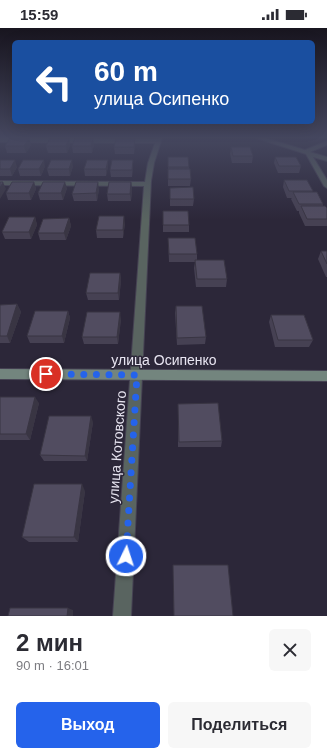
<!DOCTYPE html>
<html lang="ru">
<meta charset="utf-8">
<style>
body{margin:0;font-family:Helvetica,sans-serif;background:#f7f7f7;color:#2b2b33;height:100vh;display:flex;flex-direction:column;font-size:15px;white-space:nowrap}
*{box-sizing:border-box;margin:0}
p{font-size:13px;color:#7c7c81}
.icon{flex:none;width:22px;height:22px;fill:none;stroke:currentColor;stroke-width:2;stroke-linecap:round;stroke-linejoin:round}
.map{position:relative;height:588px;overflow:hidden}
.panel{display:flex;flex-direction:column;background:#fff;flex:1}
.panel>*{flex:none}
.banner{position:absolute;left:12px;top:12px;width:303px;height:84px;border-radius:6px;box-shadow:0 4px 16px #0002;background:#1a4fa0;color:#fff;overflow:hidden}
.pin{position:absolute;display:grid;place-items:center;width:34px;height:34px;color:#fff;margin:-17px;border:2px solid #fff;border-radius:50%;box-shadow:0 1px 4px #0007}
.me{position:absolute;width:44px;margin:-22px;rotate:4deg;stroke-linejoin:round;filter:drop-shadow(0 0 3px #0008)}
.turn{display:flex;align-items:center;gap:14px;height:84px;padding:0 16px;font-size:18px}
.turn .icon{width:52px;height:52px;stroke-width:2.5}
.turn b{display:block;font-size:28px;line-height:34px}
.round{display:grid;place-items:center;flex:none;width:42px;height:42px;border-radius:6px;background:#f7f7f7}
.headline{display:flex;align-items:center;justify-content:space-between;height:68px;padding:0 16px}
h1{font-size:24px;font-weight:700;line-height:30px}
.button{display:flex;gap:8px;margin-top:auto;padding:8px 16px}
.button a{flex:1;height:46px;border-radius:6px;background:#2563eb;color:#fff;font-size:16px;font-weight:700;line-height:46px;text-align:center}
.button a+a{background:#f7f7f7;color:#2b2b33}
.status{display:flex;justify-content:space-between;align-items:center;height:28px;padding:0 20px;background:#fff;direction:ltr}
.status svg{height:11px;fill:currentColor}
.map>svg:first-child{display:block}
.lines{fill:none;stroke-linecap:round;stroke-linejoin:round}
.street-casing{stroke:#464253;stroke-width:2}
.secondary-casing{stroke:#464253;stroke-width:2}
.street{fill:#596460;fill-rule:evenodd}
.secondary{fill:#73857e;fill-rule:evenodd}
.wall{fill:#464153}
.shaded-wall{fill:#393543}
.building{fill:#514c60;stroke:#393543}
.route{stroke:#2563eb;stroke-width:7;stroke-dasharray:0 12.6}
.labels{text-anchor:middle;stroke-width:3;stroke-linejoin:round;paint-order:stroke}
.street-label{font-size:14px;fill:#e8e5f1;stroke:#2c2739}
</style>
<div class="status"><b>15:59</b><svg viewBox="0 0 49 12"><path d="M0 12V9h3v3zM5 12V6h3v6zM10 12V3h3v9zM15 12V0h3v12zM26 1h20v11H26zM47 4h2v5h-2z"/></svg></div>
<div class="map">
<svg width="327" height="588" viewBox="0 0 327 588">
<rect width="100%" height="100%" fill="#2c2739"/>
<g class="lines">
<g class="street-casing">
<g id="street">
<polygon points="0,110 156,111 162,110 154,135 151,153 131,588 113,588 144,158 0,157 0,153 145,154 148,135 155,115 0,114"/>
<polygon points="256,110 265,110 305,122 327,113 327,117 310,124 327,129 327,133 313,129 327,152 327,160 324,158 306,126"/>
</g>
</g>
<g class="secondary-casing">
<polygon id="secondary" points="0,341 327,343 327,353 0,351"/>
</g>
<use href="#street" class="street"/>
<use href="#secondary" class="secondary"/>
</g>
<g class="wall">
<polygon points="29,110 31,117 26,125 7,125 5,118"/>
<polygon points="69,110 70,117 67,125 48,125 46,118"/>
<polygon points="94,117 92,125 73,125 72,118"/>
<polygon points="135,118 134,126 115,126 114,119"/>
<polygon points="231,119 253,128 252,135 232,135 230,126"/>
<polygon points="275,129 301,138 299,145 278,145 274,135"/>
<polygon points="0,132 17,139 12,148 0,148"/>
<polygon points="108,132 108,138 106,148 85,148 84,141"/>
<polygon points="133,132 133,139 132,149 111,149 110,142"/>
<polygon points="168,136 189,139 191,151 190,158 168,158"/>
<polygon points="45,138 41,148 20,148 18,141"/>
<polygon points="73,138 70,148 49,148 47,141"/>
<polygon points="284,152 313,163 312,164 323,176 323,178 327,180 327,198 305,198 299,185 299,183 297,183 291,171 292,170 287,170 283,159"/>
<polygon points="34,154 36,161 31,172 8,172 6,165"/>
<polygon points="131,154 132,161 131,173 108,173 107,166"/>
<polygon points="67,160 63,172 40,172 38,165"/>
<polygon points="170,160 194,171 193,178 170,178"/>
<polygon points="99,161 97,173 74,173 72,166"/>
<polygon points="163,183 189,197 189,204 163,204"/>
<polygon points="35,189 37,197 31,211 5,211 2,204"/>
<polygon points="69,190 71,198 66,212 40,212 38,205"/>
<polygon points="125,195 123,210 97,210 96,202"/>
<polygon points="168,210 197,226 197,232 227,251 226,259 196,259 194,240 195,234 169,234"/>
<polygon points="321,223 327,223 327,249 326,249 318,231"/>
<polygon points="120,245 121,252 119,272 88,272 86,265"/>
<polygon points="17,276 21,284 10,315 0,315 0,277"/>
<polygon points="176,278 206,309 205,316 177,317 175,285"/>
<polygon points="68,283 70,290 64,315 30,315 27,308"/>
<polygon points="271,287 313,312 309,319 275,319 269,294"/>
<polygon points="121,291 118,316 84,316 82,309"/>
<polygon points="0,369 39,375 30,412 0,412"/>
<polygon points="178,376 222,413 221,419 178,419"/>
<polygon points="93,394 87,433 44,433 40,427"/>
<polygon points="85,463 78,514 29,514 22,509"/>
<polygon points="173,537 233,588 174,588 173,541"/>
</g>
<g class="shaded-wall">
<polygon points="29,110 31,117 26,125 24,118"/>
<polygon points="69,110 70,117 67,125 66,118"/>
<polygon points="93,110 94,117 92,125 91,118"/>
<polygon points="135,111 135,118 134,126 134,119"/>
<polygon points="15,132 17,139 12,148 10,141"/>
<polygon points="44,132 45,138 41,148 39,141"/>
<polygon points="72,132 73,138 70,148 69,141"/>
<polygon points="108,132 108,138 106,148 106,141"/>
<polygon points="133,132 133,139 132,149 132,142"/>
<polygon points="3,154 6,161 0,171 0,160"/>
<polygon points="34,154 36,161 31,172 29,165"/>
<polygon points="65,154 67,160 63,172 61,165"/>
<polygon points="98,154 99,161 97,173 96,165"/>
<polygon points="131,154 132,161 131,173 130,166"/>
<polygon points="124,188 125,195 123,210 123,202"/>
<polygon points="35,189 37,197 31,211 29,204"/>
<polygon points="69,190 71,198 66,212 64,205"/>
<polygon points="120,245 121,252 119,272 118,265"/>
<polygon points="17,276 21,284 10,315 7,308"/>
<polygon points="68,283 70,290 64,315 62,308"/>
<polygon points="120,284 121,291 118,316 117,309"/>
<polygon points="35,369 39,375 30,412 26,406"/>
<polygon points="91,388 93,394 87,433 85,428"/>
<polygon points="82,456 85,463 78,514 74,509"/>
<polygon points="68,580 73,582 73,588 67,588"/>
</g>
<g class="building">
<polygon points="10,110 29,110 24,118 5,118"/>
<polygon points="50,110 69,110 66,118 46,118"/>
<polygon points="75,110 93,110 91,118 72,118"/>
<polygon points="116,111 135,111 134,119 114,119"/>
<polygon points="231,119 250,119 253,128 233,128"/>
<polygon points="168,129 188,129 189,139 168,139"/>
<polygon points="275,129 296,129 301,138 279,138"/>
<polygon points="0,132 15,132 10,141 0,141"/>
<polygon points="23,132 44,132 39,141 18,141"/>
<polygon points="51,132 72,132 69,141 47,141"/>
<polygon points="87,132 108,132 106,141 84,141"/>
<polygon points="112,132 133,132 132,142 110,142"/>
<polygon points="168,141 190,141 191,151 168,151"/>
<polygon points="284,152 307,152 313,163 289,163"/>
<polygon points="0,154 3,154 0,160"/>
<polygon points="12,154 34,154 29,165 6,165"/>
<polygon points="43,154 65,154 61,165 38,165"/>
<polygon points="76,154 98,154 96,165 72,166"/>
<polygon points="109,154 131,154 130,166 107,166"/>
<polygon points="193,159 194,171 170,171 170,160"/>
<polygon points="293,164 317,164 323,176 299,176"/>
<polygon points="301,178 325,178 327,180 327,191 307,191"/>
<polygon points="163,183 188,183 189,197 163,197"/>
<polygon points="99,188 124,188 123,202 96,202"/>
<polygon points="9,189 35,189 29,204 2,204"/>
<polygon points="69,190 64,205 38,205 43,191"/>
<polygon points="168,210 195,210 197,226 169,226"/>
<polygon points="321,223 327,223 327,236"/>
<polygon points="195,232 224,232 227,251 197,251"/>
<polygon points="90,245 120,245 118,265 86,265"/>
<polygon points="17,276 7,308 0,308 0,277"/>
<polygon points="176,278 202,278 206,309 177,310"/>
<polygon points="35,283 68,283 62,308 27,308"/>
<polygon points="87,284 120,284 117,309 82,309"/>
<polygon points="271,287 304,287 313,312 278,312"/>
<polygon points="0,369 35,369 26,406 0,406"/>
<polygon points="218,375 222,413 179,414 178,376"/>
<polygon points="49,388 91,388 85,428 40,427"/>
<polygon points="34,456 82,456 74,509 22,509"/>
<polygon points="173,537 228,537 233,588 174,588"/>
<polygon points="10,580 68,580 67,588 8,588"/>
</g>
<linearGradient id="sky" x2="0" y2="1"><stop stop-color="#18151f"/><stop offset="0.57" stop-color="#45475f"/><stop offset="1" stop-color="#45475f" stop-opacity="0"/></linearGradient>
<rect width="327" height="192" fill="url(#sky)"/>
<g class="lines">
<polyline class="route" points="46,346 137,347 126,528"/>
</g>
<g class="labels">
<g class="street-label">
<text x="164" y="337">улица Осипенко</text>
<text transform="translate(117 419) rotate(-86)" y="5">улица Котовского</text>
</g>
</g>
</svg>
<div class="pin" style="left:46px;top:346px;background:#d93025"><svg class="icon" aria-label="arrive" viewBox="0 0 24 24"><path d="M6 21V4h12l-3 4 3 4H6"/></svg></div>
<svg class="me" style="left:126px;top:528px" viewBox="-20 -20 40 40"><circle r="17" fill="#2563eb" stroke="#fff" stroke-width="3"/><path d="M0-11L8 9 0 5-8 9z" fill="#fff"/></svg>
<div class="banner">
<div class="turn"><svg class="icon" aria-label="left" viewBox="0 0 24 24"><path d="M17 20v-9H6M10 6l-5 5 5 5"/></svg><div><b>60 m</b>улица Осипенко</div></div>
</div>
</div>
<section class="panel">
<div class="headline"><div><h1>2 мин</h1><p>90 m · 16:01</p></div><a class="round"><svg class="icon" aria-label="close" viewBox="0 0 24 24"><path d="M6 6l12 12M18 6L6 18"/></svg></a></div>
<div class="button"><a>Выход</a><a>Поделиться</a></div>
</section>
